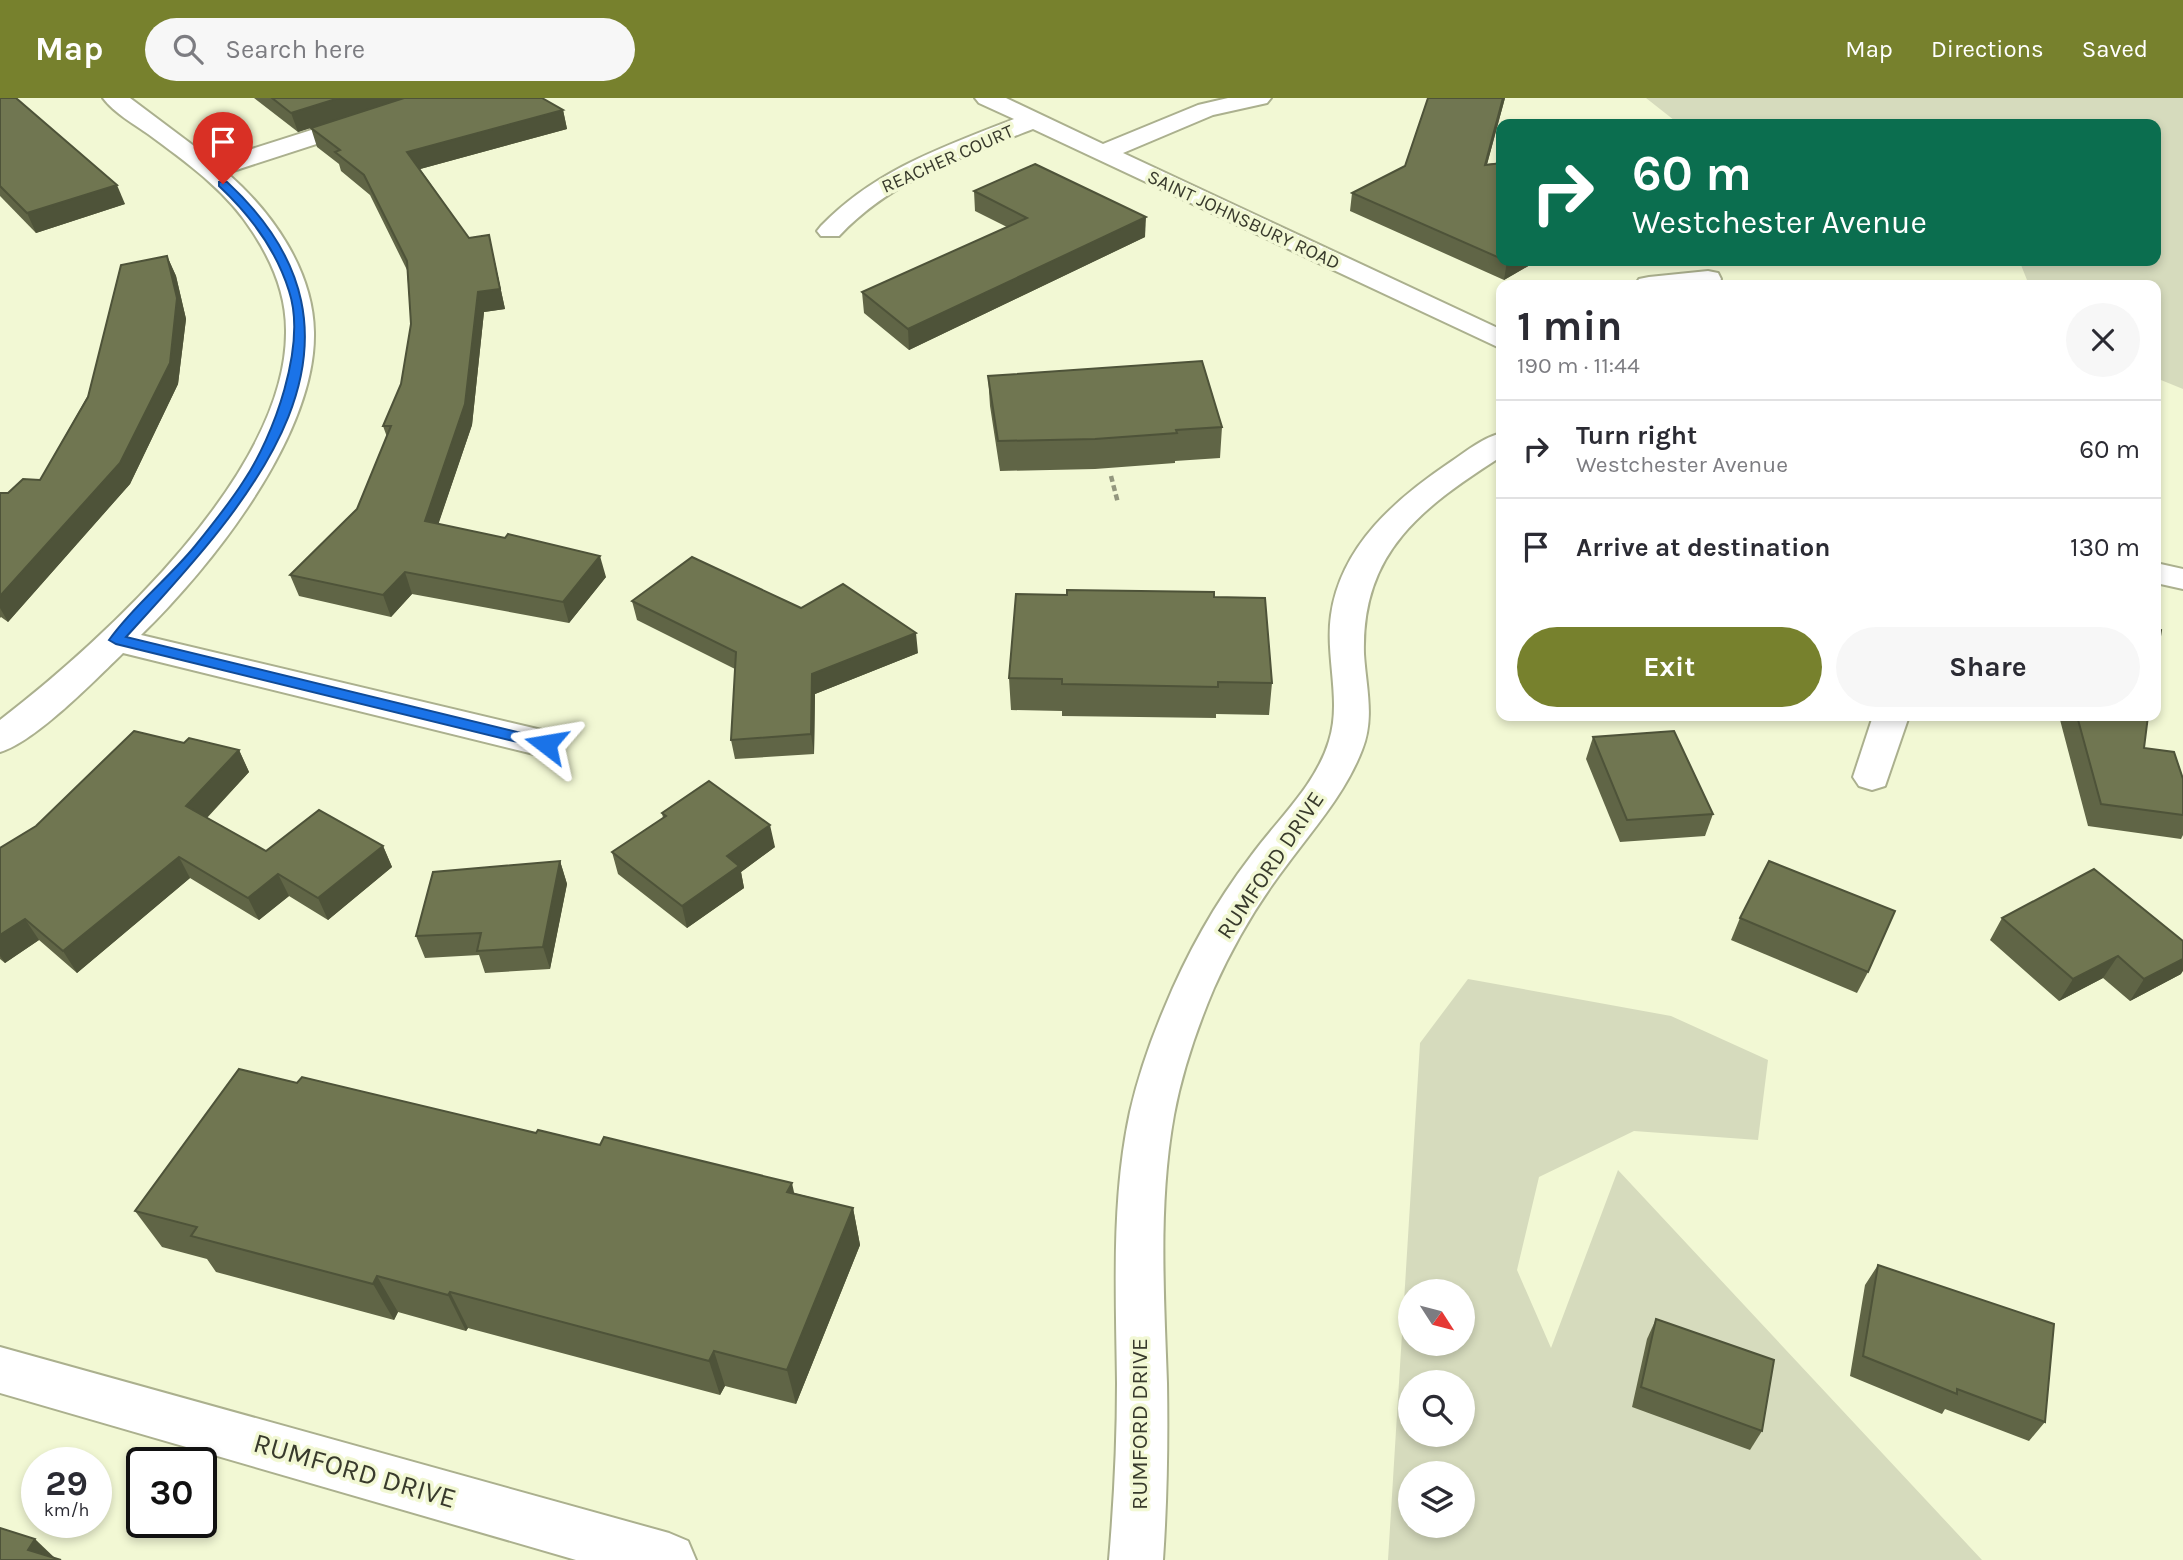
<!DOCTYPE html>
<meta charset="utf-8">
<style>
body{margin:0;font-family:Karla,sans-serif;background:#f7f7f7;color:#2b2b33;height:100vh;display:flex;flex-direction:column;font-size:26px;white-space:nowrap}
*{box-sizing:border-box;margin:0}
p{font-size:23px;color:#7c7c81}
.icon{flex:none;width:38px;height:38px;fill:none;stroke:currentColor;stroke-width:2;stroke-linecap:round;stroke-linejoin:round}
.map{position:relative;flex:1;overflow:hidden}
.drawer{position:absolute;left:1496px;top:182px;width:665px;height:441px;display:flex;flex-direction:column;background:#fff;border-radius:14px;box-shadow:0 4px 10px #0003}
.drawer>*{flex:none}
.hud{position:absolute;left:1496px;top:21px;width:665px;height:147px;border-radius:14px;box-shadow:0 4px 10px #0003;background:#0b6e4f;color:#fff;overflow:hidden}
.needle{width:46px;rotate:126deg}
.buttons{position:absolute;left:1398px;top:1181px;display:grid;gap:14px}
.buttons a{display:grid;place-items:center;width:77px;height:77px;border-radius:50%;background:#fff;box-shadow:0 4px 10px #0003;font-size:35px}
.speed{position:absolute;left:21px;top:1349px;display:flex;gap:14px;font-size:35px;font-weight:700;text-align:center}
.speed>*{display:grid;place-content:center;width:91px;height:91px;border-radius:50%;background:#fff;box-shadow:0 4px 10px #0003;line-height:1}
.speed small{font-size:18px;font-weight:400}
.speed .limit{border:4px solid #111;border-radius:10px;background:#fff;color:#111}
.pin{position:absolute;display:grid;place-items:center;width:60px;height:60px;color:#fff;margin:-72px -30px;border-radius:50% 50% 50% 0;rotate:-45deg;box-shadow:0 0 7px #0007}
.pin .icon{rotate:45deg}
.me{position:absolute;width:77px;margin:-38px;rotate:284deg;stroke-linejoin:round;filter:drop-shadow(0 0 5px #0008)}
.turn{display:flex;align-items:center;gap:24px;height:147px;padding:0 21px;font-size:32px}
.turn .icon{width:91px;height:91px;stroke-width:2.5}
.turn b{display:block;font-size:49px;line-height:60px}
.round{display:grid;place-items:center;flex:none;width:74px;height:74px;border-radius:37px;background:#f7f7f7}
.headline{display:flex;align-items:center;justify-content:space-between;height:119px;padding:0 21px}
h1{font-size:42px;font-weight:700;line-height:52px}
.primary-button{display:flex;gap:14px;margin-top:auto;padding:14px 21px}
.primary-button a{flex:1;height:80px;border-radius:42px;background:#77812d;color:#fff;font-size:28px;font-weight:700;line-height:80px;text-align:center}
.primary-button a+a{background:#f7f7f7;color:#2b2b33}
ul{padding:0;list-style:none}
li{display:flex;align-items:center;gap:21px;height:98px;padding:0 21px;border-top:2px solid #e1e1e2}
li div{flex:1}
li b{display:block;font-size:26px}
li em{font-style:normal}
header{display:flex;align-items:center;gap:42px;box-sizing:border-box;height:98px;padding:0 35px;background:#77812d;color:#fff}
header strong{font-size:33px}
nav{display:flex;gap:38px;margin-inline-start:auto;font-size:24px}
.search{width:490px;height:63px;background:#f7f7f7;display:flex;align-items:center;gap:18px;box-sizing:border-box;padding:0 24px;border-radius:38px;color:#7c7c81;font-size:26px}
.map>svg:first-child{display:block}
.green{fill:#d6dbbd;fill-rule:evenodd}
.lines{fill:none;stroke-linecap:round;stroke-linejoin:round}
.minor-casing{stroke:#abb08e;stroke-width:4}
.path{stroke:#93977e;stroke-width:4.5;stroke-dasharray:6 3.5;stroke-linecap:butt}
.minor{fill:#fff;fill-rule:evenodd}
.wall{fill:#606546}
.shaded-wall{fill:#4e5339}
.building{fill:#707651;stroke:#4e5339;stroke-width:2}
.route{fill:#1a73e8;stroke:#114b97;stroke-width:2}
.labels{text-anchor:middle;stroke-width:7;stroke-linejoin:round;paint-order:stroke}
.far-street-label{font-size:19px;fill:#383a2c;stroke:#f2f8d4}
.street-label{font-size:23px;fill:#383a2c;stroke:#f2f8d4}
.near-street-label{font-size:28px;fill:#383a2c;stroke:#f2f8d4}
</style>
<header>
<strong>Map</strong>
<div class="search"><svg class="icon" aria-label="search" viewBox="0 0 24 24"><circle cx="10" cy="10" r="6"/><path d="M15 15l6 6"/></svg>Search here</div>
<nav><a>Map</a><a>Directions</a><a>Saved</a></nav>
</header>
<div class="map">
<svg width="2183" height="1462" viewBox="0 0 2183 1462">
<rect width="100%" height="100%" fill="#f2f8d4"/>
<g class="green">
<polygon points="1646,0 2183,0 2183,291 2156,280 2156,187 2029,187 2021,167 2011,163 2156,163 2156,26 1679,26"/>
<path d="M1468,881l203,37 97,44 -10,80 -124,-9 -95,46 -22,93 34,78 67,-178 364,390h-594l32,-517zM1410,1194h53v52h-53zM1410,1284h53v53h-53zM1410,1376h53v52h-53z"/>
</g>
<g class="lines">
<g class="minor-casing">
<g id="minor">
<path d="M103,0h27l84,63 198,-63h35l-4,5 -216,70c45,39 86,97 87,159 2,103 -102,234 -173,303l405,96 13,4 5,9 -5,9 -13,4 -423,-104c-28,27 -88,89 -123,99v-32c104,-80 288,-248 286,-390 0,-36 -14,-69 -34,-99 -25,-40 -66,-69 -104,-97 -14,-10 -34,-21 -45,-36z"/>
<path d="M975,0h31l97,46 95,-39 30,-7h43l-4,5 -54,12 -90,38 379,177v19l-469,-220c-71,28 -140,50 -194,107h-18l-4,-5 4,-5c54,-56 122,-79 193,-107l-35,-16z"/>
<polygon points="1708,173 1718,175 1721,181 1718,187 1635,187 1639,181 1649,179"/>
<path d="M1502,335v23c-79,51 -141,95 -138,198 2,33 11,64 -2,96 -16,42 -47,77 -73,112 -30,39 -55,81 -75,126 -17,40 -32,84 -40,127 -16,88 -10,180 -7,268 1,60 0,118 -4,177h-54c5,-59 8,-117 8,-177 -1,-89 -6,-183 13,-271 8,-35 20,-70 34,-103 22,-54 51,-106 87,-153 26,-36 65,-71 78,-115 13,-40 -4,-84 2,-126 10,-70 66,-117 121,-154 16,-11 32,-24 50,-28z"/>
<polygon points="2156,465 2183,471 2183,491 2156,485"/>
<polygon points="1873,618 1909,618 1885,688 1872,692 1859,688 1853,679"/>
<polygon points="0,1249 669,1435 688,1443 696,1462 576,1462 0,1295"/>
</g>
</g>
<polyline class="path" points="1111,378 1118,405"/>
<use href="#minor" class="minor"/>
</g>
<g class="wall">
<polygon points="0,0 125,106 36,135 0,98"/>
<polygon points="254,0 403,0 298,34"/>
<polygon points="1428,0 1505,0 1487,66 1502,64 1502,163 1537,163 1504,182 1350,113 1352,95 1405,68"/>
<polygon points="563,12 567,31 420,71 469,140 489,137 505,211 484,214 472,327 438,426 606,479 569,525 412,496 391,519 299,498 290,477 357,411 387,339 383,328 401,286 411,226 407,172 370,97 341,73 339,66 317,49 311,30"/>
<polygon points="974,93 1145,139 909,252 864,215 862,194 1007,129 975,113"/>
<polygon points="167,158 176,178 186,221 178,286 130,386 8,524 1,519 0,520 0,395 8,395 40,382"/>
<polygon points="988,278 1222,329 1220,360 1175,363 1175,365 1095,371 1000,373 990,308"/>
<polygon points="1214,499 1272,585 1269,617 1216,616 1216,620 1062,618 1062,613 1011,612 1009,580"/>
<polygon points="632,503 801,510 918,555 815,596 814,656 735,661 731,642 735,571 637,522"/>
<polygon points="2059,618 2148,618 2144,650 2183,717 2183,737 2181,741 2088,728"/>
<polygon points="1593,639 1713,716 1705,738 1620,744 1586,661"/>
<polygon points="184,645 239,652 249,674 207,720 266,753 383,748 392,769 328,822 289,798 259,822 190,780 77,875 39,842 5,865 0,861 0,750 36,728"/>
<polygon points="662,715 775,749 741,774 744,790 687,830 618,776 612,754 663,720"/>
<polygon points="560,763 567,786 550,871 485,875 479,857 425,860 416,838"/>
<polygon points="1740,820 1868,874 1857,895 1731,842"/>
<polygon points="2002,820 2181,876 2130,903 2103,880 2059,903 1990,842"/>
<polygon points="297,985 794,1095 853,1110 860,1147 796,1306 725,1288 720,1297 468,1230 466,1233 398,1214 394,1222 216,1174 207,1161 162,1149 135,1113"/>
<polygon points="1878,1167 2045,1324 2029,1343 1945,1311 1942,1316 1850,1278 1865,1187"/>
<polygon points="1656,1221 1762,1333 1750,1352 1632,1309 1647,1241"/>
</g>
<g class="shaded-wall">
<polygon points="339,0 403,0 298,34 291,15"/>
<polygon points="1503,0 1505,0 1482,85 1485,67"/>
<polygon points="563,12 567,31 413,73 407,54"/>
<polygon points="117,87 125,106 36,135 27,115"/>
<polygon points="1146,119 1145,139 909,252 908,231"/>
<polygon points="489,137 505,211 484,214 472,327 432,445 425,423 478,194"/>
<polygon points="167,158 176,178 186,221 178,286 130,386 8,524 0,510 0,498"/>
<polygon points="1507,163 1537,163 1504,182"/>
<polygon points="600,458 606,479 569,525 563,504"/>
<polygon points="405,474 412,496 391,519 383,497"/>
<polygon points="916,535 918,555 815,596 814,656 811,636 812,576"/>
<polygon points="239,652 249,674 197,730 186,708"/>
<polygon points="770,727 775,749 741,774 744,790 687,830 682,808 727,758"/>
<polygon points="383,748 392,769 328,822 318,800"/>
<polygon points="179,759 190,780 77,875 63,853"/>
<polygon points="560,763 567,786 550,871 543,849"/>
<polygon points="278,776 289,798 259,822 248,800"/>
<polygon points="25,821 39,842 5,865 0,858 0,837"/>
<polygon points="2118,858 2103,880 2059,903 2073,881"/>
<polygon points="2183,861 2183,873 2181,876 2130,903 2144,881"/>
<polygon points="792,1085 800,1122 787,1094"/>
<polygon points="853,1110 860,1147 796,1306 787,1272"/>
<polygon points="377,1178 398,1214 394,1222 373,1186"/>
<polygon points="450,1194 468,1230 466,1233 448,1197"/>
<polygon points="714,1253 725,1288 720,1297 709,1263"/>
<polygon points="35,1441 57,1462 28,1452"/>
</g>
<g class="building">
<polygon points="0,0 16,0 117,87 27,115 0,88"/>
<polygon points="272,0 339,0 291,15"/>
<polygon points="404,0 542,0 563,12 407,54 469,140 489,137 500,191 478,194 465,306 425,423 505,440 508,436 600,458 563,504 405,474 383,497 290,477 357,411 391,328 383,328 401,286 411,226 407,163 364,77 335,54 340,52 311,30"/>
<polygon points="1428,0 1503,0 1485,67 1502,65 1502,161 1352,95 1405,68"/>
<polygon points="1035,66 1146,119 908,231 862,194 1027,120 974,93"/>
<polygon points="167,158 177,200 170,265 120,365 0,498 0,395 8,395 23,381 40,382 88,299 121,167"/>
<polygon points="1202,263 1222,329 1176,332 1177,335 1095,341 998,343 988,278"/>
<polygon points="692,459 801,510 843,486 916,535 812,576 811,636 731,642 736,554 632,503"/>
<polygon points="1067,492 1214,494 1214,499 1265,500 1272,585 1218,584 1218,589 1062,586 1062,581 1009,580 1016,496 1067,497"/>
<polygon points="2156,531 2161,532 2156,564"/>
<polygon points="2077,618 2148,618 2144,650 2174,654 2183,681 2183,717 2101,706"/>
<polygon points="134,633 184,645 189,640 239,652 186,708 266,753 319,712 383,748 318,800 278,776 248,800 179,759 63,853 25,821 0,837 0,750 36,728"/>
<polygon points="1674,633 1713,716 1627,722 1593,639"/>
<polygon points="709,683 770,727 727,758 739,768 682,808 612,754 666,718 662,715"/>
<polygon points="560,763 543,849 477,853 481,835 416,838 433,774"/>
<polygon points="1769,763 1895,813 1868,874 1740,820"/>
<polygon points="2094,771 2183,843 2183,861 2144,881 2118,858 2073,881 2002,820"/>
<polygon points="239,971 297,985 302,979 536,1035 538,1032 600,1047 604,1039 792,1085 787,1094 853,1110 787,1272 714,1253 709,1263 450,1194 448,1197 377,1178 373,1186 191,1138 197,1129 135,1113"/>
<polygon points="1878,1167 2054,1226 2045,1324 1957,1291 1957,1296 1863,1258"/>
<polygon points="1656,1221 1774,1262 1762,1333 1641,1289"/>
<polygon points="0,1430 35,1441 28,1452 61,1462 0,1462"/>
</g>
<path class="route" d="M219,84h8c174,161 19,324 -101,455l420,102 6,2v7l-6,1 -430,-105 -7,-4c25,-35 60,-62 86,-94 17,-21 34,-42 48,-64 31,-46 64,-137 46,-191 -13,-42 -38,-75 -70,-105z"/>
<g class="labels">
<g class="far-street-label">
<text transform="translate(947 60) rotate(-24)" y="7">REACHER COURT</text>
<text transform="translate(1244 121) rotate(25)" y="7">SAINT JOHNSBURY ROAD</text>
</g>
<g class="street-label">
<text transform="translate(1270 767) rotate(-56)" y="8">RUMFORD DRIVE</text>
<text transform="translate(1139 1326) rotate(-90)" y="8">RUMFORD DRIVE</text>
</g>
<g class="near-street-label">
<text transform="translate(355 1372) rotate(16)" y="10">RUMFORD DRIVE</text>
</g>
</g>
</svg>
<div class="buttons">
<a><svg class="needle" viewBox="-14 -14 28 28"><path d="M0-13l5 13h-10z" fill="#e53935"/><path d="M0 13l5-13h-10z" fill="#7c7c81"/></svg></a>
<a><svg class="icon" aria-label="search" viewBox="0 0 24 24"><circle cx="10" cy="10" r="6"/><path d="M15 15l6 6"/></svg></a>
<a><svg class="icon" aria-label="layers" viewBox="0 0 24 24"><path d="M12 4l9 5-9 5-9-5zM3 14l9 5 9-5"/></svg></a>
</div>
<div class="speed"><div>29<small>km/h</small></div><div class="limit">30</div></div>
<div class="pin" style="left:223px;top:86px;background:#d93025"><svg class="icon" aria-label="arrive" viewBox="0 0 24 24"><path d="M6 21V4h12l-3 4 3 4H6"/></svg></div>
<svg class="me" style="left:546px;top:646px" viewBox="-20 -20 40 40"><path d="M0-17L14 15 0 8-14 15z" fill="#1a73e8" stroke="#fff" stroke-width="4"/></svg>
<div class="hud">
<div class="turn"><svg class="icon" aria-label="right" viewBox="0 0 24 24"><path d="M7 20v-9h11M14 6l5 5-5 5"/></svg><div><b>60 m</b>Westchester Avenue</div></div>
</div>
<section class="drawer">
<div class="headline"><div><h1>1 min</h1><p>190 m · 11:44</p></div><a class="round"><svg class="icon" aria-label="close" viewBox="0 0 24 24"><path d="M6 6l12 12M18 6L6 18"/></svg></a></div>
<ul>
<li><svg class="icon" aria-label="right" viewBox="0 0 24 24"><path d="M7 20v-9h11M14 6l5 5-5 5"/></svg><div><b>Turn right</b><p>Westchester Avenue</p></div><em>60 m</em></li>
<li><svg class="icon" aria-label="arrive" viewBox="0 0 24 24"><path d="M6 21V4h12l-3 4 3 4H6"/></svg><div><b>Arrive at destination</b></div><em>130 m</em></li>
</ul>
<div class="primary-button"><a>Exit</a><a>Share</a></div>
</section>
</div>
